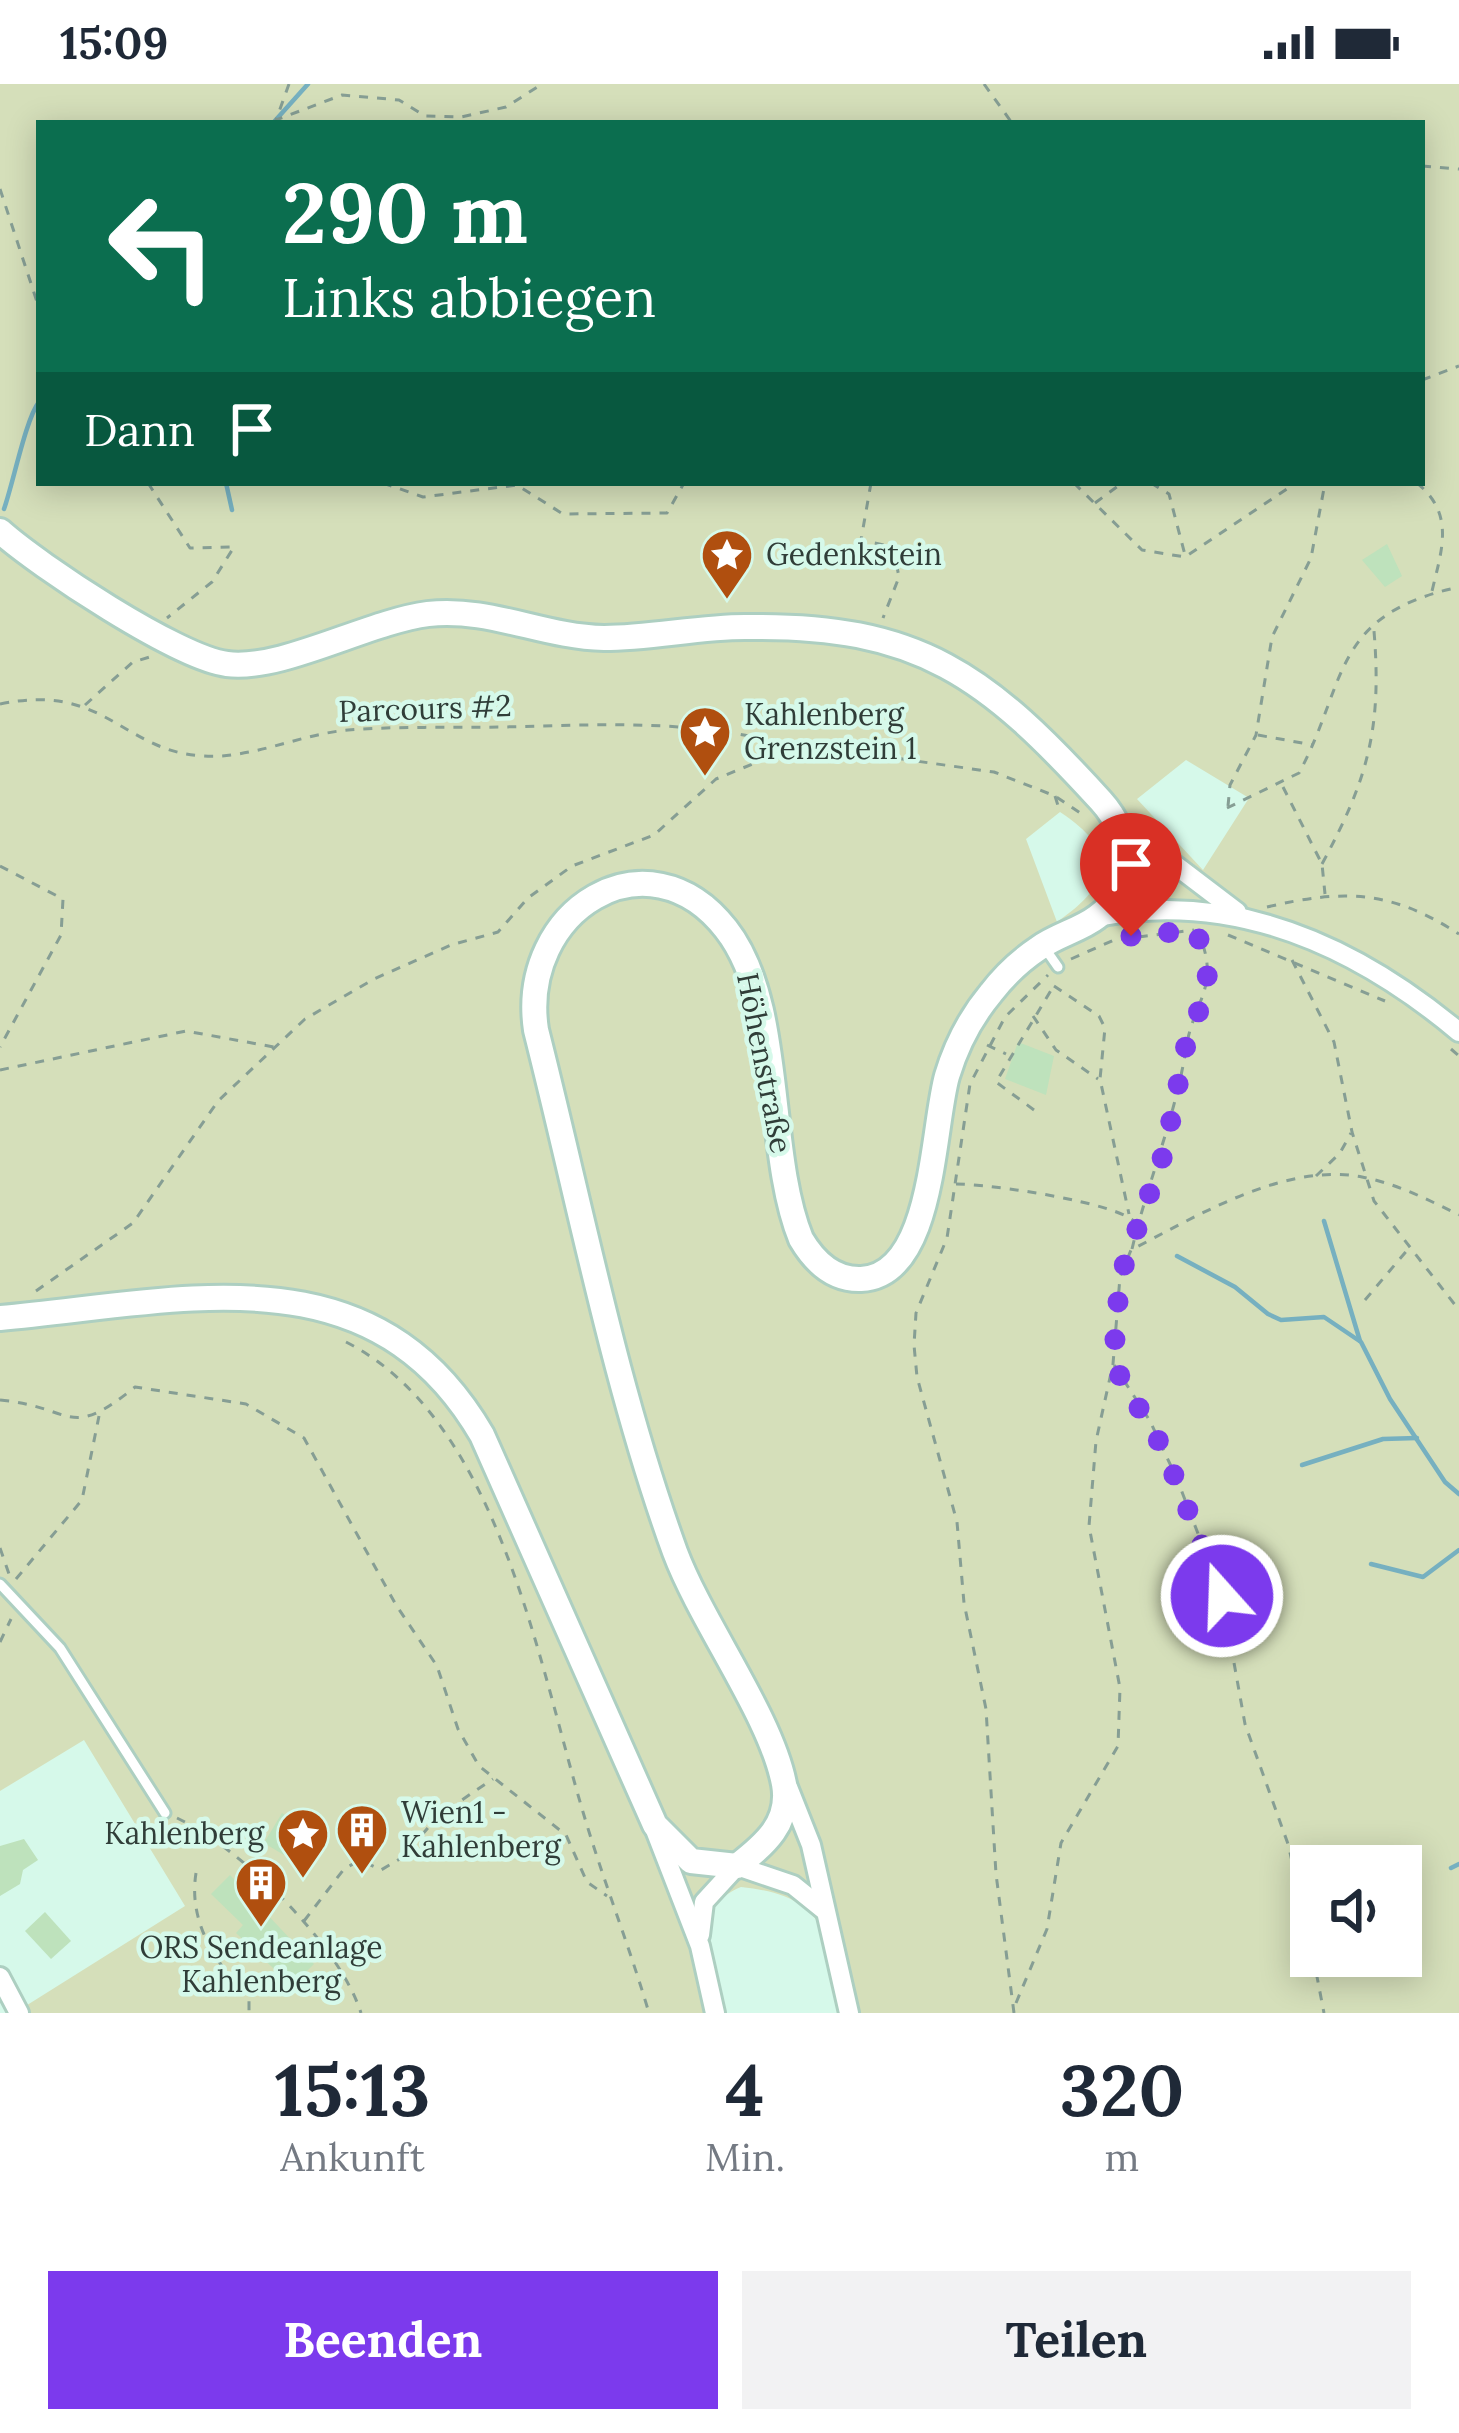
<!DOCTYPE html>
<html lang="de">
<meta charset="utf-8">
<style>
body{margin:0;font-family:Lora,serif;background:#f2f2f3;color:#1f2937;height:100vh;display:flex;flex-direction:column;font-size:45px;white-space:nowrap}
*{box-sizing:border-box;margin:0}
p{font-size:39px;color:#747a83}
.icon{flex:none;width:66px;height:66px;fill:none;stroke:currentColor;stroke-width:2;stroke-linecap:round;stroke-linejoin:round}
.map{position:relative;height:1929px;overflow:hidden}
.panel{display:flex;flex-direction:column;background:#fff;flex:1}
.panel>*{flex:none}
.guide{position:absolute;left:36px;top:36px;width:1389px;height:366px;border-radius:0px;box-shadow:0 6px 30px #0003;background:#0b6e4f;color:#fff;overflow:hidden}
.tools{position:absolute;left:1290px;top:1761px;display:grid;gap:24px}
.tools a{display:grid;place-items:center;width:132px;height:132px;border-radius:0px;background:#fff;box-shadow:0 6px 30px #0003;font-size:60px}
.pin{position:absolute;display:grid;place-items:center;width:102px;height:102px;color:#fff;margin:-123px -51px;border-radius:50% 50% 50% 0;rotate:-45deg;box-shadow:0 0 12px #0007}
.pin .icon{rotate:45deg}
.me{position:absolute;width:132px;margin:-66px;rotate:340deg;stroke-linejoin:round;filter:drop-shadow(0 0 9px #0008)}
.turn{display:flex;align-items:center;gap:42px;height:252px;padding:0 48px;font-size:54px}
.turn .icon{width:156px;height:156px;stroke-width:2.5}
.turn b{display:block;font-size:84px;line-height:102px}
.then{display:flex;align-items:center;height:114px;padding:0 48px;background:#0003;gap:24px;font-size:45px}
.eta{display:flex;justify-content:space-evenly;align-items:center;height:204px;text-align:center}
.eta b{font-size:72px;font-weight:800;line-height:84px}
.action{display:flex;gap:24px;margin-top:auto;padding:24px 48px}
.action a{flex:1;height:138px;border-radius:0px;background:#7c3aed;color:#fff;font-size:48px;font-weight:800;line-height:138px;text-align:center}
.action a+a{background:#f2f2f3;color:#1f2937}
.status{display:flex;justify-content:space-between;align-items:center;height:84px;padding:0 60px;background:#fff;direction:ltr}
.status svg{height:33px;fill:currentColor}
.map>svg:first-child{display:block}
.green{fill:#d5dfba;fill-rule:evenodd}
.lines{fill:none;stroke-linecap:round;stroke-linejoin:round}
.stream{stroke:#76b0c0;stroke-width:4.5}
.building{fill:#bee2bc}
.service-casing{stroke:#adcfc1;stroke-width:15}
.minor-casing{stroke:#adcfc1;stroke-width:24}
.tertiary-casing{stroke:#adcfc1;stroke-width:30}
.path{stroke:#869e94;stroke-width:3;stroke-dasharray:9 9;stroke-linecap:butt}
.service{stroke:#fff;stroke-width:9}
.minor{stroke:#fff;stroke-width:18}
.tertiary{stroke:#fff;stroke-width:24}
.route{stroke:#7c3aed;stroke-width:21;stroke-dasharray:0 37.8}
.labels{text-anchor:middle;stroke-width:9;stroke-linejoin:round;paint-order:stroke}
.poi-label{font-size:30px;fill:#303d38;stroke:#d6f9ea;text-anchor:start}
.street-label{font-size:30px;fill:#303d38;stroke:#d6f9ea}
</style>
<div class="status"><b>15:09</b><svg viewBox="0 0 49 12"><path d="M0 12V9h3v3zM5 12V6h3v6zM10 12V3h3v9zM15 12V0h3v12zM26 1h20v11H26zM47 4h2v5h-2z"/></svg></div>
<div class="map">
<svg width="1459" height="1929" viewBox="0 0 1459 1929">
<rect width="100%" height="100%" fill="#d6f9ea"/>
<path class="green" d="M0,0h1459v1929h-615c-16,-75 -14,-117 -103,-126 -54,21 -31,82 -24,126h-691l-2,-6 161,-101 -101,-166 -84,51zM39,39h1383v360h-1383zM1186,676l63,38 -46,72 -66,-71zM1060,728c61,40 51,73 -3,110l-31,-83zM1311,1782h90v90h-90z"/>
<g class="lines">
<g class="stream">
<polyline points="273,39 308,0"/>
<polyline points="226,399 232,426"/>
<path d="M4,425c9,-25 22,-91 35,-107"/>
<polyline points="1324,1137 1360,1257"/>
<polyline points="1177,1172 1235,1203 1268,1230 1281,1236 1324,1233 1361,1258 1390,1315 1445,1398 1459,1410"/>
<polyline points="1302,1381 1383,1355 1417,1354"/>
<polyline points="1371,1480 1423,1493 1459,1466"/>
<polyline points="1451,1784 1459,1780"/>
</g>
</g>
<g class="building">
<polygon points="1387,460 1402,492 1385,503 1362,476"/>
<polygon points="1018,958 1054,972 1046,1011 1005,995"/>
<polygon points="282,1729 303,1742 284,1771 264,1759"/>
<polygon points="24,1755 38,1776 23,1786 20,1800 0,1812 0,1762"/>
<polygon points="230,1791 314,1880 292,1902 236,1849 243,1841 211,1810"/>
<polygon points="45,1828 71,1857 51,1875 25,1847"/>
</g>
<g class="lines">
<g class="service-casing">
<g id="service">
<polyline points="1044,863 1058,883"/>
<polyline points="0,1500 60,1564 165,1729"/>
</g>
</g>
<g class="minor-casing">
<g id="minor">
<polyline points="1116,736 1237,828"/>
<path d="M1097,833c137,-27 258,28 362,115"/>
<polyline points="788,1703 811,1761 849,1929"/>
<polyline points="655,1746 700,1862 715,1929"/>
<polyline points="700,1851 704,1818 737,1782 793,1801 824,1826"/>
<polyline points="0,1893 19,1929"/>
</g>
</g>
<g class="tertiary-casing">
<path id="tertiary" d="M0,447c39,35 178,127 227,133 55,7 140,-42 201,-50 62,-7 115,23 176,24 47,0 94,-11 141,-11 175,-3 242,49 356,174 31,34 37,87 -4,116 -17,13 -40,18 -58,31 -18,12 -35,28 -48,45 -20,24 -35,53 -44,83 -15,53 -13,200 -86,203 -28,1 -47,-18 -60,-40 -36,-88 -16,-235 -75,-310 -78,-100 -208,-19 -190,101 44,173 78,354 139,522 27,72 96,164 109,232 7,39 -20,61 -47,82l-46,-5 -36,-36 -173,-390c-110,-189 -301,-133 -482,-117"/>
</g>
<g class="path">
<polyline points="289,0 276,36 342,11 399,16 425,32 461,33 506,23 542,0"/>
<polyline points="984,0 1012,39"/>
<polyline points="1422,82 1459,85"/>
<polyline points="0,105 39,224"/>
<polyline points="1422,296 1459,282"/>
<polyline points="148,399 190,464 234,463 212,498 167,534"/>
<polyline points="383,399 423,413 517,401 563,430 667,429 684,399"/>
<polyline points="871,399 861,456 893,463 899,493 883,534"/>
<polyline points="1074,399 1142,466 1185,473 1296,399"/>
<polyline points="1151,399 1169,410 1185,471"/>
<polyline points="1348,399 1351,399"/>
<path d="M1417,399c38,31 25,66 15,108"/>
<polyline points="1095,419 1122,399"/>
<path d="M0,620c106,-22 122,48 204,52 47,3 97,-22 144,-26 51,-4 103,-2 154,-3 97,-2 196,-9 290,20"/>
<polyline points="85,621 133,578 153,572"/>
<polyline points="1258,651 1313,661"/>
<polyline points="1283,703 1322,780 1325,810"/>
<polyline points="1055,712 1060,728"/>
<polyline points="1228,722 1230,701 1256,651 1272,553 1311,474 1325,399"/>
<path d="M1227,724l72,-35c49,-91 31,-158 160,-186"/>
<path d="M1322,780c46,-85 60,-136 52,-233"/>
<polyline points="0,782 63,815 61,851 0,963"/>
<path d="M1267,823c77,-18 124,-17 192,27"/>
<polyline points="1228,851 1385,917"/>
<polyline points="1071,875 1114,856 1194,846"/>
<polyline points="1292,876 1334,958 1352,1048 1374,1117 1459,1226"/>
<polyline points="1054,902 1099,932 1105,944 1100,995 1129,1130"/>
<polyline points="1033,932 1056,966 1098,995"/>
<polyline points="987,961 1006,970"/>
<polyline points="1451,965 1459,972"/>
<polyline points="0,986 186,947 274,963"/>
<polyline points="1034,1026 996,998 1053,903"/>
<polyline points="1316,1092 1340,1069 1351,1049"/>
<path d="M956,1100c32,0 162,18 180,39"/>
<path d="M1132,1165c16,-68 43,-131 54,-200 7,-49 36,-62 12,-117"/>
<polyline points="36,1207 133,1139 218,1017 305,935 374,895 451,861 498,848 528,814 572,782 654,751 716,695 794,663 852,668 994,688 1055,712 1086,733"/>
<polyline points="1365,1216 1409,1164"/>
<path d="M346,1258c152,77 192,319 237,470 20,68 46,133 66,201"/>
<polyline points="1114,1281 1150,1337 1177,1395 1222,1512 1245,1640 1288,1760 1311,1859"/>
<path d="M0,1316c75,7 67,42 135,-13l111,17 58,34 92,167 41,61 21,63 21,37 87,69 21,47 20,14"/>
<polyline points="0,1464 9,1490"/>
<polyline points="16,1495 82,1416 99,1332"/>
<polyline points="0,1558 11,1535"/>
<path d="M177,1734c65,31 162,126 184,195"/>
<path d="M196,1789c-8,50 20,90 53,126v14"/>
<polyline points="304,1837 344,1785 360,1776 381,1786 403,1773 438,1732 493,1695"/>
<polyline points="1313,1872 1324,1929"/>
<path d="M1016,1919l31,-74 14,-86 57,-97 2,-58 -31,-162 7,-85 17,-77 7,-87 11,-27c66,-34 154,-88 231,-73 33,6 67,23 97,38"/>
<polyline points="1014,1929 996,1790 986,1625 964,1519 957,1438 917,1293 914,1261 916,1229 947,1154 970,1000 1005,933 1048,891"/>
</g>
<use href="#service" class="service"/>
<use href="#minor" class="minor"/>
<use href="#tertiary" class="tertiary"/>
</g>
<g class="lines">
<polyline class="route" points="1131,852 1197,846 1209,900 1186,961 1165,1066 1120,1193 1113,1280 1164,1366 1222,1512"/>
</g>
<defs>
<g id="sight-pin" transform="scale(2.7)"><path d="M0 17L-7.5 6A9.5 9.5 0 1 1 7.5 6Z" fill="#b04f0f" stroke="#d6f9ea"/><path d="M0-6L1.8-2.2L6-1.7L2.9 1.2L3.7 5.4L0 3.3L-3.7 5.4L-2.9 1.2L-6-1.7L-1.8-2.2Z" fill="#fff"/></g>
<g id="building-pin" transform="scale(2.7)"><path d="M0 17L-7.5 6A9.5 9.5 0 1 1 7.5 6Z" fill="#b04f0f" stroke="#d6f9ea"/><path d="M-4-6H4V6H1V3H-1V6H-4ZM-2.5-4.3h1.7v1.8h-1.7ZM.8-4.3h1.7v1.8H.8ZM-2.5-1h1.7V.8h-1.7ZM.8-1h1.7V.8H.8Z" fill="#fff"/></g>
</defs>
<g fill-rule="evenodd">
<use href="#sight-pin" x="727" y="471"/>
<use href="#sight-pin" x="705" y="648"/>
<use href="#building-pin" x="362" y="1746"/>
<use href="#sight-pin" x="303" y="1750"/>
<use href="#building-pin" x="261" y="1799"/>
</g>
<g class="labels">
<g class="poi-label">
<text x="766" y="481">Gedenkstein</text>
<text x="744" y="641">Kahlenberg<tspan x="744" dy="34">Grenzstein 1</tspan></text>
<text x="401" y="1739">Wien1 -<tspan x="401" dy="34">Kahlenberg</tspan></text>
<text x="264" y="1760" text-anchor="end">Kahlenberg</text>
<text x="261" y="1874" text-anchor="middle">ORS Sendeanlage<tspan x="261" dy="34">Kahlenberg</tspan></text>
</g>
<g class="street-label">
<text transform="translate(425 625) rotate(-2)" y="10">Parcours #2</text>
<text transform="translate(764 979) rotate(79)" y="10">Höhenstraße</text>
</g>
</g>
</svg>
<div class="tools">
<a><svg class="icon" aria-label="sound" viewBox="0 0 24 24"><path d="M4 9h4l5-4v14l-5-4H4zM17 9q2 3 0 6"/></svg></a>
</div>
<div class="pin" style="left:1131px;top:852px;background:#d93025"><svg class="icon" aria-label="arrive" viewBox="0 0 24 24"><path d="M6 21V4h12l-3 4 3 4H6"/></svg></div>
<svg class="me" style="left:1222px;top:1512px" viewBox="-20 -20 40 40"><circle r="17" fill="#7c3aed" stroke="#fff" stroke-width="3"/><path d="M0-11L8 9 0 5-8 9z" fill="#fff"/></svg>
<div class="guide">
<div class="turn"><svg class="icon" aria-label="left" viewBox="0 0 24 24"><path d="M17 20v-9H6M10 6l-5 5 5 5"/></svg><div><b>290 m</b>Links abbiegen</div></div>
<div class="then">Dann<svg class="icon" aria-label="arrive" viewBox="0 0 24 24"><path d="M6 21V4h12l-3 4 3 4H6"/></svg></div>
</div>
</div>
<section class="panel">
<div class="eta">
<div><b>15:13</b><p>Ankunft</p></div>
<div><b>4</b><p>Min.</p></div>
<div><b>320</b><p>m</p></div>
</div>
<div class="action"><a>Beenden</a><a>Teilen</a></div>
</section>
